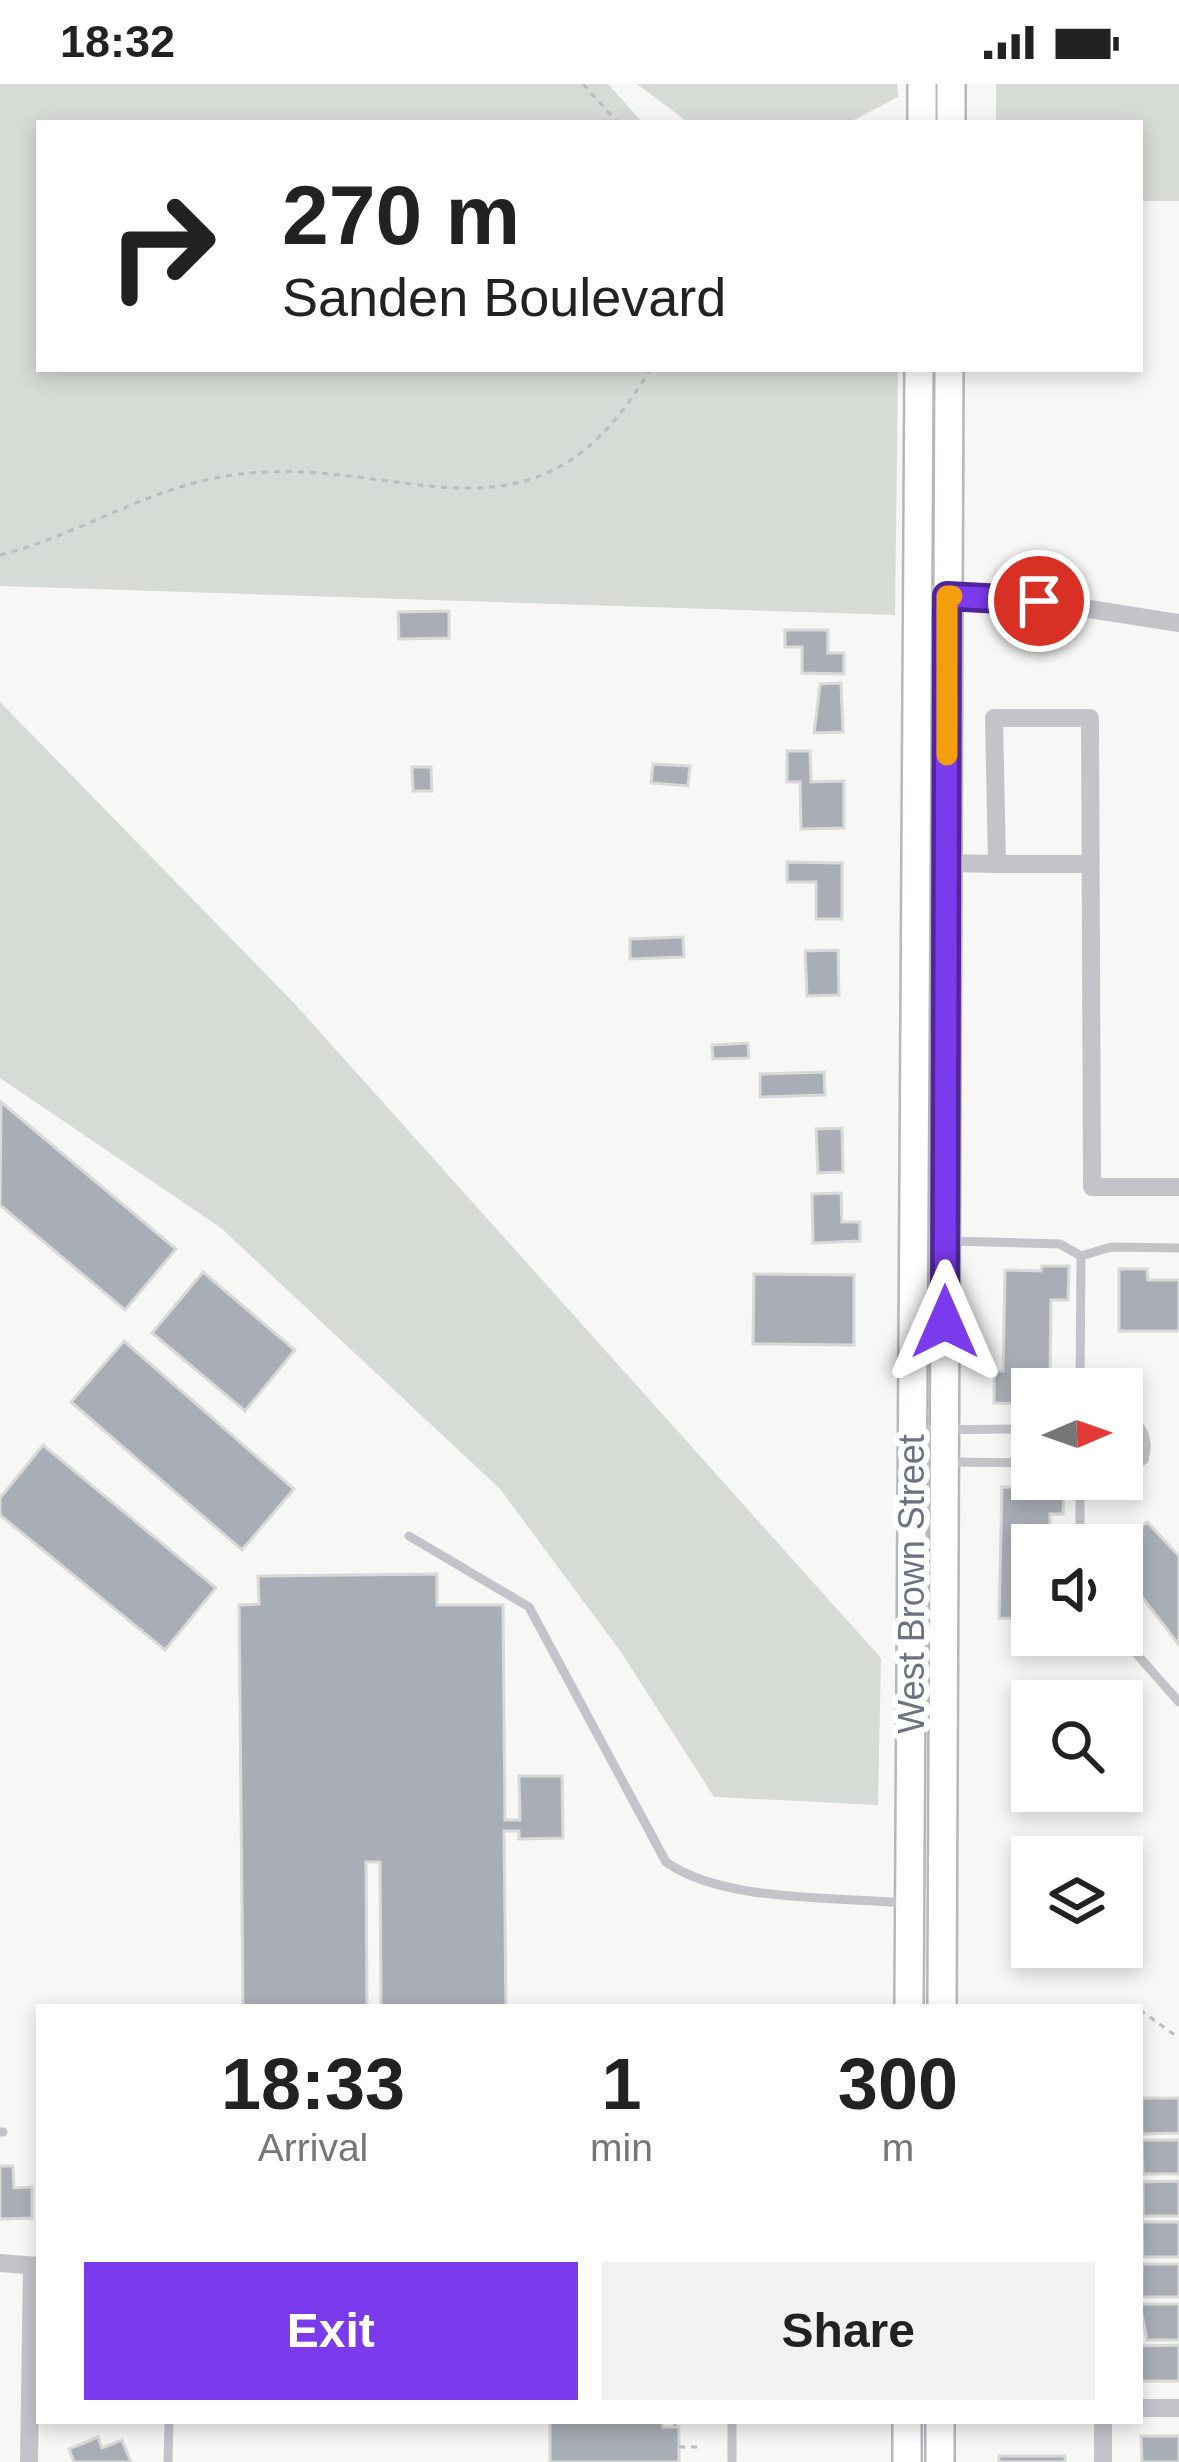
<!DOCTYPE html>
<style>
body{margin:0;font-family:Arial,sans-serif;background:#f2f2f2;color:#222;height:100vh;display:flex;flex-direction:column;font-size:45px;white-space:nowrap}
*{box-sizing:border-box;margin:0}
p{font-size:39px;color:#767676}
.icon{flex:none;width:66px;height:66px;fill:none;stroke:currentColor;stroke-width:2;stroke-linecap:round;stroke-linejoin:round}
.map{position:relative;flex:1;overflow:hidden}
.details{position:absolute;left:36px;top:1920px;width:1107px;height:420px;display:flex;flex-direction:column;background:#fff;border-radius:0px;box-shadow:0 6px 18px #0003}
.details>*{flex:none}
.top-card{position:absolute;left:36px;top:36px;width:1107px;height:252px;border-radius:0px;box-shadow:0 6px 18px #0003;background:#fff;color:#222;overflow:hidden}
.needle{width:78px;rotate:88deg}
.controls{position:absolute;left:1011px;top:1284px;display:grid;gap:24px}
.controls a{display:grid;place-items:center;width:132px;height:132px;border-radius:0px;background:#fff;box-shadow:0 6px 18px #0003;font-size:60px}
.pin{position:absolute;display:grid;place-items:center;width:102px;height:102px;color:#fff;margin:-51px;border:6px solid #fff;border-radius:50%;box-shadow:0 3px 12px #0007}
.me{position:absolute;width:132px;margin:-66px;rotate:0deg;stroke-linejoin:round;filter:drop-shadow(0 0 9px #0008)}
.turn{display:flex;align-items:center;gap:42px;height:252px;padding:0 48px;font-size:54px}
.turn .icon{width:156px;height:156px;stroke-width:2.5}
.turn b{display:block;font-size:84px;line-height:102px}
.eta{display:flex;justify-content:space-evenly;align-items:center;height:204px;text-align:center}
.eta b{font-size:72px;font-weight:600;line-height:84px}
.action{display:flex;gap:24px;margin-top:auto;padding:24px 48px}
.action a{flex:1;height:138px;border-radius:0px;background:#7c3aed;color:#fff;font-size:48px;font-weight:600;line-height:138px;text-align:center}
.action a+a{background:#f2f2f2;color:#222}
.status{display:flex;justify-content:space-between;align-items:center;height:84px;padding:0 60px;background:#fff;direction:ltr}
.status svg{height:33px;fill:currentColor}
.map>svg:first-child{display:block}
.green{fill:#d6dcd5}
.building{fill:#a9aeb6;stroke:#d9d9d8;stroke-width:3}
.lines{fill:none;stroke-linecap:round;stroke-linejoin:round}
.secondary-casing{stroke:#b4b8bd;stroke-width:32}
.path{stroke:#babcbf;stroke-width:3;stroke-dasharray:6 6;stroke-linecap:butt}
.lane{stroke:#c2c4c9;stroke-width:9}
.street{stroke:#c2c4c9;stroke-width:18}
.secondary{stroke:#fff;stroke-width:27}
.route-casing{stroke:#51269a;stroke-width:30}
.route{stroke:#7c3aed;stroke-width:21}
.slow{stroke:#f59e0b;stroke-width:21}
.labels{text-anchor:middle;stroke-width:12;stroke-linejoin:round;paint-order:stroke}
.street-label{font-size:36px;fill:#697384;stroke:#fff}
</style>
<div class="status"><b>18:32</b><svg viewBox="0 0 49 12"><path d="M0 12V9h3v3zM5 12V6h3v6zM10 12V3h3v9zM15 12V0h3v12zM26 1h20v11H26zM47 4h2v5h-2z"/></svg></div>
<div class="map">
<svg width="1179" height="2378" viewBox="0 0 1179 2378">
<rect width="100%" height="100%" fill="#f7f8f5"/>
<g class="green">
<polygon points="0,0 608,0 643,39 39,39 39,285 898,285 895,531 0,502"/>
<polygon points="637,0 897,0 898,13 848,39 689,39"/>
<polygon points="996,0 1179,0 1179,117 1140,117 1140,39 996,39"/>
<polygon points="0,618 294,919 881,1574 878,1721 714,1713 621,1568 500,1405 221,1144 0,994"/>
</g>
<g class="building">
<polygon points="449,527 449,554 399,555 398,528"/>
<polygon points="785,546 828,546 828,569 844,569 844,590 802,589 802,563 785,563"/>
<polygon points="841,599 843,648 814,649 820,600"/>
<polygon points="787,667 810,667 811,698 844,697 844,744 801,745 800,698 787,698"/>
<polygon points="653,680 690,682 688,702 651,699"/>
<polygon points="412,683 431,683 432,707 413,707"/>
<polygon points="787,778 842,779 842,835 816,835 816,798 787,798"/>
<polygon points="683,853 684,873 630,875 630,855"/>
<polygon points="838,866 839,911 807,912 805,867"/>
<polygon points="748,959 749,974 713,975 712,961"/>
<polygon points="824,988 825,1011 760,1013 760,990"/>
<polygon points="1,1018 176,1165 125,1226 0,1121"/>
<polygon points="842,1044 843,1088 818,1089 816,1045"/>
<polygon points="841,1109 842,1138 860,1138 860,1157 813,1159 812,1110"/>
<polygon points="1042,1182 1069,1182 1068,1216 1051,1216 1050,1294 1061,1294 1061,1305 1032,1305 1032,1320 994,1319 994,1287 1003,1287 1005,1186 1041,1187"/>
<polygon points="1119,1185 1147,1185 1148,1196 1179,1196 1179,1247 1119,1247"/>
<polygon points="203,1188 295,1266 245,1327 152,1249"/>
<polygon points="754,1190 854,1191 854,1261 753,1260"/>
<polygon points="124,1257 294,1405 242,1466 71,1318"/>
<polygon points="43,1361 216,1504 165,1566 0,1431 0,1414"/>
<polygon points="1033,1397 1064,1397 1063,1430 1050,1430 1050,1461 1032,1461 1032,1535 999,1534 1002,1403 1033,1404"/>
<polygon points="1147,1438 1179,1472 1179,1561 1128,1495 1122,1500 1122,1461 1117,1461"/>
<polygon points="437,1490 437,1521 503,1521 505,1736 520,1736 519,1692 562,1692 563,1754 519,1755 519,1747 504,1747 506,1923 381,1923 380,1778 366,1778 367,1923 243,1923 239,1521 259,1520 258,1492"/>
<polygon points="1142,2014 1179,2014 1179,2049 1142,2050"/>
<polygon points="1142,2056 1179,2056 1179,2090 1143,2090"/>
<polygon points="0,2082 13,2082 14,2104 32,2103 32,2134 0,2135"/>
<polygon points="1179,2097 1179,2132 1143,2132 1143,2098"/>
<polygon points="1142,2138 1179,2138 1179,2173 1143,2173"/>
<rect x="1142" y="2180" width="37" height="33"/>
<polygon points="1140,2220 1179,2220 1179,2256 1147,2256"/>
<polygon points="1179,2261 1179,2297 1141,2297 1141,2262"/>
<polygon points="550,2337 663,2337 663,2343 679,2343 679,2378 550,2378"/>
<polygon points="1141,2352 1179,2352 1179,2378 1142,2378"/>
<polygon points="98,2353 102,2364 122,2356 131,2378 74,2378 69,2365"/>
<rect x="999" y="2372" width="66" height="6"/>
</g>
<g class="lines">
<g class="secondary-casing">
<g id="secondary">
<polyline points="922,39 922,0"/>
<polyline points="951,39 951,0"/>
<polyline points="909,1923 919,285"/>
<polyline points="942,1923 949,285"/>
<polyline points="907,2378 907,2337"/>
<polyline points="940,2378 940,2337"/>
</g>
</g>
<g class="path">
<polyline points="583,0 618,39"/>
<path d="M0,471c80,-20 150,-69 233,-80 167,-24 302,94 417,-106"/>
<polyline points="1106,1923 1136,1923"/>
<polyline points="1140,1926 1179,1954"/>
<polyline points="675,2337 675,2342"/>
<polyline points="679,2363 703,2363"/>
</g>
<g class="lane">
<polyline points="950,1157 1060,1160 1081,1172"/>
<polyline points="1080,1305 1081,1172 1111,1163 1179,1164"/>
<path d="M1122,1331c21,7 28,24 22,45l-22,16"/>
<polyline points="917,1346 1032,1345"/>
<polyline points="948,1378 1032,1379"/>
<path d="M409,1452l120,71 137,255c56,40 169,35 238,41"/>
<polyline points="1080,1461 1080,1395"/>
<polyline points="1120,1551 1179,1618"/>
<polyline points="0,2048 3,2048"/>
<polyline points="168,2378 169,2337"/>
<polyline points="732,2378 732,2337"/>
</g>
<g class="street">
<polyline points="916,510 1039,517 1179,539"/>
<polyline points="946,779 997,780"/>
<polyline points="1091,780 997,780 994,634 1090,634 1092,1103 1179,1103"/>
<polyline points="0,2179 39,2182"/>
<polyline points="1140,2324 1179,2324"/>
<polyline points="29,2378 32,2182"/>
<polyline points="1103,2378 1103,2337"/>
</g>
<use href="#secondary" class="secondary"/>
</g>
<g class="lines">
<g class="route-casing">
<polyline id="route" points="945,1238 947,512 1039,517"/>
</g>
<use href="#route" class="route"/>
<polyline class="slow" points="947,671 947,512 952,512"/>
</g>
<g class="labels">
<g class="street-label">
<text transform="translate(911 1500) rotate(-90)" y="13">West Brown Street</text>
</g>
</g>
</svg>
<div class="controls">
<a><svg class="needle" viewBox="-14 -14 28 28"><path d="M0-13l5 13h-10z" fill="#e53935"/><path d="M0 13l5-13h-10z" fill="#767676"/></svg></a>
<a><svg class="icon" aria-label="sound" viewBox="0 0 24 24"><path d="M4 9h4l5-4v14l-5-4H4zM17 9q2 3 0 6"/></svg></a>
<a><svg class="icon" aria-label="search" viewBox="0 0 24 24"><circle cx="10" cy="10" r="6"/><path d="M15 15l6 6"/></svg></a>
<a><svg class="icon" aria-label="layers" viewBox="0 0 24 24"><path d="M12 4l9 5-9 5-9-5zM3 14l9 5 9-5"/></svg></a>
</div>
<div class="pin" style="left:1039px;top:517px;background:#d93025"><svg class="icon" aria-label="arrive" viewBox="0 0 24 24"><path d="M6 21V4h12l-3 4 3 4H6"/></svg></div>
<svg class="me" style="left:945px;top:1238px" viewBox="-20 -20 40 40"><path d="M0-17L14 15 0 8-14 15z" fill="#7c3aed" stroke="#fff" stroke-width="4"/></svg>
<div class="top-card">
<div class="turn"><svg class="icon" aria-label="right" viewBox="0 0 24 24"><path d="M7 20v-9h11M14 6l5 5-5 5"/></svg><div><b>270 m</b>Sanden Boulevard</div></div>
</div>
<section class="details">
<div class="eta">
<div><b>18:33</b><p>Arrival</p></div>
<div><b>1</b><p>min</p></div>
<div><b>300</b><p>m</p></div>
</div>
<div class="action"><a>Exit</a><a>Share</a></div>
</section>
</div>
